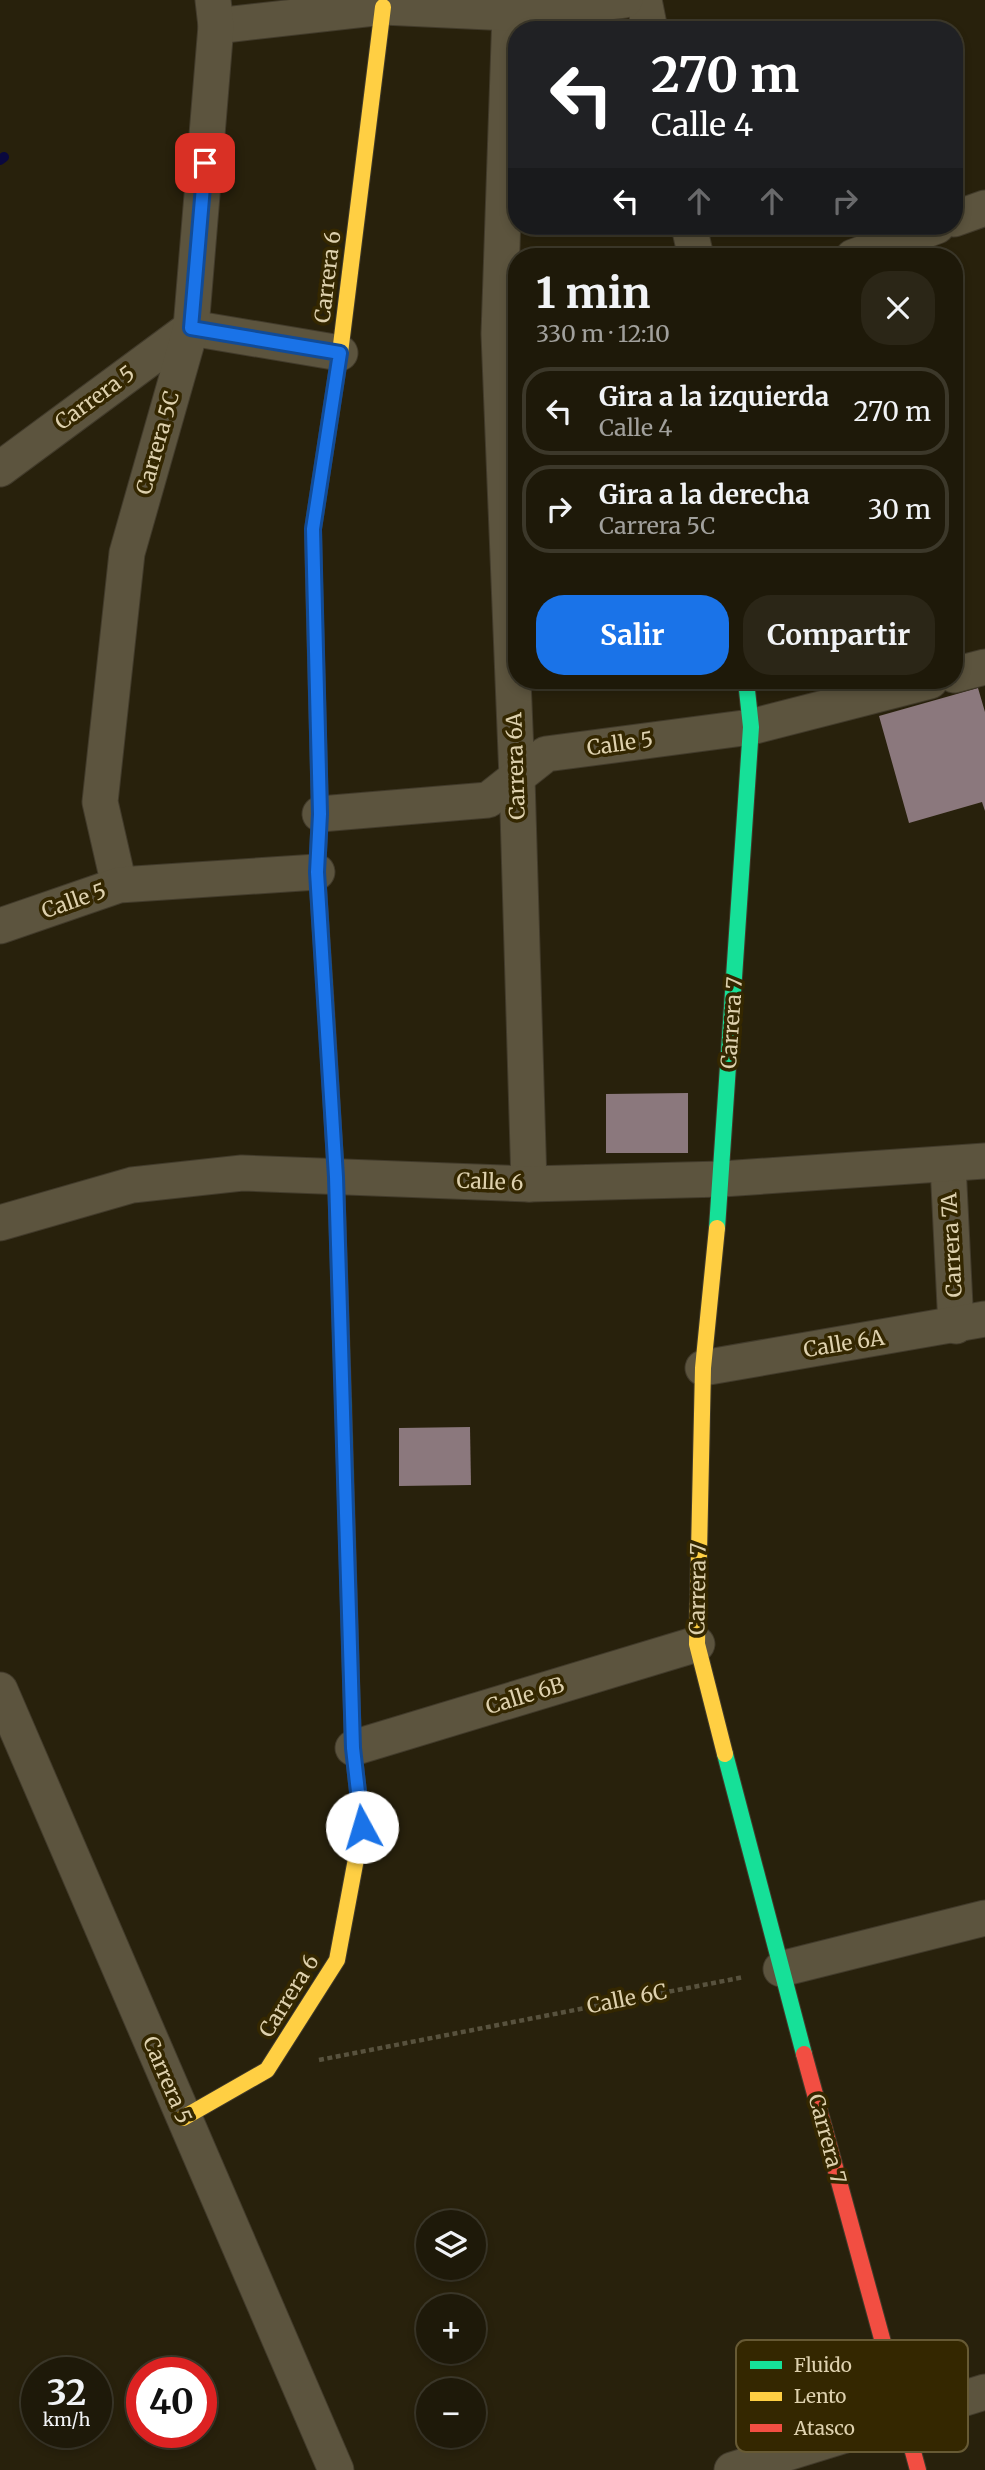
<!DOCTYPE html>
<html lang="es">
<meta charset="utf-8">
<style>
body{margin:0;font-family:Merriweather,serif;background:#2b2617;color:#f1f3f6;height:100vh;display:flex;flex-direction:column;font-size:26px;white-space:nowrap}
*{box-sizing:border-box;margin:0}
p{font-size:23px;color:#a1a09c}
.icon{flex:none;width:38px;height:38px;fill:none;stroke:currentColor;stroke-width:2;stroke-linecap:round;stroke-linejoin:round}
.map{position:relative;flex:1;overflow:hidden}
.sheet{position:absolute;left:508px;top:248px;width:455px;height:441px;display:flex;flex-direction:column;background:#1e1909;border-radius:28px;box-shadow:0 4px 10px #0003,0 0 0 2px #3c382a}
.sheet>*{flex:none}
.banner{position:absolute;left:508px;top:21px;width:455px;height:214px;border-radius:28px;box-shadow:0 4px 10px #0003,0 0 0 2px #3c382a;background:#202124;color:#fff;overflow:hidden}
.controls{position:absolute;left:416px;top:2210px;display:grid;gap:14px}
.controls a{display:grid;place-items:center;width:70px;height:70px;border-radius:50%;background:#1e1909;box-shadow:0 4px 10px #0003,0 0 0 2px #3c382a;font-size:35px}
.speed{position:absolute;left:21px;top:2357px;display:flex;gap:14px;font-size:35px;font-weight:700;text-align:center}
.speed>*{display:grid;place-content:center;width:91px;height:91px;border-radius:50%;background:#1e1909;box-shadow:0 4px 10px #0003,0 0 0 2px #3c382a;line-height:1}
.speed small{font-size:18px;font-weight:400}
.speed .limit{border:10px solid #d22;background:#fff;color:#111}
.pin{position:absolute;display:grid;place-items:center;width:60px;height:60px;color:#fff;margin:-30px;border-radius:14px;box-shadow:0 4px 10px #0006}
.me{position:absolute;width:77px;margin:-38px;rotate:354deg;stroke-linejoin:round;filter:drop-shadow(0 0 5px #0008)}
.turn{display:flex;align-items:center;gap:24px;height:147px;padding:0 28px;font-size:32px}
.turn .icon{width:91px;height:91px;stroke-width:2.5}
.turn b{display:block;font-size:49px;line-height:60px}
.lanes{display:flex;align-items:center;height:66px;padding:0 28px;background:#0003;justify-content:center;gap:35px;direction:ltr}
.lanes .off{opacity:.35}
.round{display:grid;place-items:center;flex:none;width:74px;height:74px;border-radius:28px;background:#2b2617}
.head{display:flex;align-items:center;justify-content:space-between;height:119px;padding:0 28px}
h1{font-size:42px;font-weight:700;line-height:52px}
.cta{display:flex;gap:14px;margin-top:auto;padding:14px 28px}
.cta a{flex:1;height:80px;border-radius:28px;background:#1a73e8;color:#fff;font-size:28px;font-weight:700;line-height:80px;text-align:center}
.cta a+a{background:#2b2617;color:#f1f3f6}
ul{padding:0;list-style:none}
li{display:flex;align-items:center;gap:21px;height:88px;margin:0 14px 10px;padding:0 14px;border:4px solid #3c382a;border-radius:28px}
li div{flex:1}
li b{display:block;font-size:26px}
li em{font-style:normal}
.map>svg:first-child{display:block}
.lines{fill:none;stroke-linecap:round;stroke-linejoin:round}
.stream{stroke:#0a083e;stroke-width:10}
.building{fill:#8b787d}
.street-casing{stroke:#423b2b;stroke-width:37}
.fast-casing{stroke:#423b2b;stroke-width:18}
.slow-casing{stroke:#423b2b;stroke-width:18}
.jam-casing{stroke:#423b2b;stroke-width:18}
.path{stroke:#58523e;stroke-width:4.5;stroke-dasharray:5 3.5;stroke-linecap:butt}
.street{stroke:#5c543e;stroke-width:35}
.fast{stroke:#16e098;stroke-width:16}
.slow{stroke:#ffcf43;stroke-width:16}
.jam{stroke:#f24e42;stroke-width:16}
.route-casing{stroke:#114b97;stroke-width:18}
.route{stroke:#1a73e8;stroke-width:12}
.labels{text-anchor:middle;stroke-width:7;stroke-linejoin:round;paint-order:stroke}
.street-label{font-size:21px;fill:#ded1ae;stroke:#342700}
.key{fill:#342700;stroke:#675a34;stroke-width:2}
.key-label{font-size:19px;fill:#ded1ae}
</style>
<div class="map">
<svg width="985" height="2470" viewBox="0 0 985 2470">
<rect width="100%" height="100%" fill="#28210c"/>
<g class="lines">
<polyline class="stream" points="0,160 4,157"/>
</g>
<g class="building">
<polygon points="978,688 985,712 985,811 982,802 909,823 879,716"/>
<polygon points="688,1093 688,1153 606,1153 606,1094"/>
<polygon points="470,1427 471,1485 399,1486 399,1428"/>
</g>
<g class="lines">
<g class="street-casing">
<g id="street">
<polyline points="644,0 650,30"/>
<polyline points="510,13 499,334 517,778 529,1184"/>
<polyline points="216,26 383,7 510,13 625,0"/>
<polyline points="954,219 985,208"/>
<polyline points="689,226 696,257"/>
<polyline points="853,257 937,226"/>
<polyline points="0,469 191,328 340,353"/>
<polyline points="954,675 985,667"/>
<polyline points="320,814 488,800 546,754 751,727 930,681"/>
<polyline points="119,885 100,802 127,553 191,328 216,26 213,0"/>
<polyline points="0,926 119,885 317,872"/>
<polyline points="948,1165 956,1326"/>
<polyline points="0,1223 132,1185 242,1173 529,1184 722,1179 985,1161"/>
<polyline points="703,1368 985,1319"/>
<polyline points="0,1690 336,2470"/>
<polyline points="353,1748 697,1644"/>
<polyline points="781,1969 985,1918"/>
<polyline points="732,2470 985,2392"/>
</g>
</g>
<g class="fast-casing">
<g id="fast">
<polyline points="314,580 320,814 317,872 325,993"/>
<polyline points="717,1228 751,727 746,681"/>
<polyline points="343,1396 352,1712"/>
<polyline points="725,1754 804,2054"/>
</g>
</g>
<g class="slow-casing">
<g id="slow">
<polyline points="314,580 313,529 340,353 383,7"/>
<polyline points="717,1228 703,1368 697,1644 725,1754"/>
<polyline points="183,2118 267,2070 337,1960 362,1827 353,1748 352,1712"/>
</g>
</g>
<g class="jam-casing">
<g id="jam">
<polyline points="325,993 336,1177 343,1396"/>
<polyline points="804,2054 918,2470"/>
</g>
</g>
<polyline class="path" points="319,2060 744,1977"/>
<use href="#street" class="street"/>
<use href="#fast" class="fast"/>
<use href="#slow" class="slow"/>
<use href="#jam" class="jam"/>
</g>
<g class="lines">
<g class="route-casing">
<polyline id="route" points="205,163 191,328 340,353 313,529 320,814 317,872 336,1177 353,1748 362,1827"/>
</g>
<use href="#route" class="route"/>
</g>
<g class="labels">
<g class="street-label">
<text transform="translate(328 277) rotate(-83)" y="7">Carrera 6</text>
<text transform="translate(95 398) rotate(-36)" y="7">Carrera 5</text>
<text transform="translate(158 443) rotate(-74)" y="7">Carrera 5C</text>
<text transform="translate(620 744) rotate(-8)" y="7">Calle 5</text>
<text transform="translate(516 766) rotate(-92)" y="7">Carrera 6A</text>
<text transform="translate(74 901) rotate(-19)" y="7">Calle 5</text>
<text transform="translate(732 1023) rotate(-86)" y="7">Carrera 7</text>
<text transform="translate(490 1182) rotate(2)" y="7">Calle 6</text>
<text transform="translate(952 1245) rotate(-93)" y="7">Carrera 7A</text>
<text transform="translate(844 1344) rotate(-9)" y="7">Calle 6A</text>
<text transform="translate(698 1589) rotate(-89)" y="7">Carrera 7</text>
<text transform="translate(525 1696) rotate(-17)" y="7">Calle 6B</text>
<text transform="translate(289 1996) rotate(-58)" y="7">Carrera 6</text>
<text transform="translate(627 1999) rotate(-11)" y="7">Calle 6C</text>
<text transform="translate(167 2080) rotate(67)" y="7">Carrera 5</text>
<text transform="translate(827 2139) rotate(75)" y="7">Carrera 7</text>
</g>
</g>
<rect x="736" y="2340" width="232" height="112" rx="10" class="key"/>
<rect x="750" y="2361" width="32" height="8" fill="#16e098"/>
<rect x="750" y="2392" width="32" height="9" fill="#ffcf43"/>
<rect x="750" y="2424" width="32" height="8" fill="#f24e42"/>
<g class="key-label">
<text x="794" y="2372">Fluido</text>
<text x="794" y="2403">Lento</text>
<text x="794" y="2435">Atasco</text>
</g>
</svg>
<div class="controls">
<a><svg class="icon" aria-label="layers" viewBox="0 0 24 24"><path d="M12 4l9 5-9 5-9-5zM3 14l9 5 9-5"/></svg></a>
<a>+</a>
<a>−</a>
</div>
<div class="speed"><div>32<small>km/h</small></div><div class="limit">40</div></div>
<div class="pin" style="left:205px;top:163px;background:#d93025"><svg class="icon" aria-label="arrive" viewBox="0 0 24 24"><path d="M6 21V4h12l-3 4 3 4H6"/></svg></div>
<svg class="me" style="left:362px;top:1827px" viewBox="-20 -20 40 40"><circle r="19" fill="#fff"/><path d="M0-13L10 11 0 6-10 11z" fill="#1a73e8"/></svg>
<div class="banner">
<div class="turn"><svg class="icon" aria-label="left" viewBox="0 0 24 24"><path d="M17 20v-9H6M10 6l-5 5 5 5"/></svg><div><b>270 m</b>Calle 4</div></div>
<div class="lanes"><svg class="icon" aria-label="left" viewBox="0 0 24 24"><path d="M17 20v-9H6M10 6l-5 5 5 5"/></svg><svg class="icon off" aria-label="ahead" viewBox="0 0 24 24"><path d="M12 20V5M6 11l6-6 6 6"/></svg><svg class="icon off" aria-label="ahead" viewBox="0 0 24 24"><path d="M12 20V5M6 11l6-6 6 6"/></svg><svg class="icon off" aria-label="right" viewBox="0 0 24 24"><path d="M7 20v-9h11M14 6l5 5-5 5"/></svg></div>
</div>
<section class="sheet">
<div class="head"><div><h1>1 min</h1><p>330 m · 12:10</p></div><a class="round"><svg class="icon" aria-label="close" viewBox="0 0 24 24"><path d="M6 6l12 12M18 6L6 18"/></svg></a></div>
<ul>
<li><svg class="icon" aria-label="left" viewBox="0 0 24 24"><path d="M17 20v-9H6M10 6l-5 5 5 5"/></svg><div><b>Gira a la izquierda</b><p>Calle 4</p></div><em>270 m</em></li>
<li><svg class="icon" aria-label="right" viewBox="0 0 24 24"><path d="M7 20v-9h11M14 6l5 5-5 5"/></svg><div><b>Gira a la derecha</b><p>Carrera 5C</p></div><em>30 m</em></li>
</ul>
<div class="cta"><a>Salir</a><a>Compartir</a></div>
</section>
</div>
